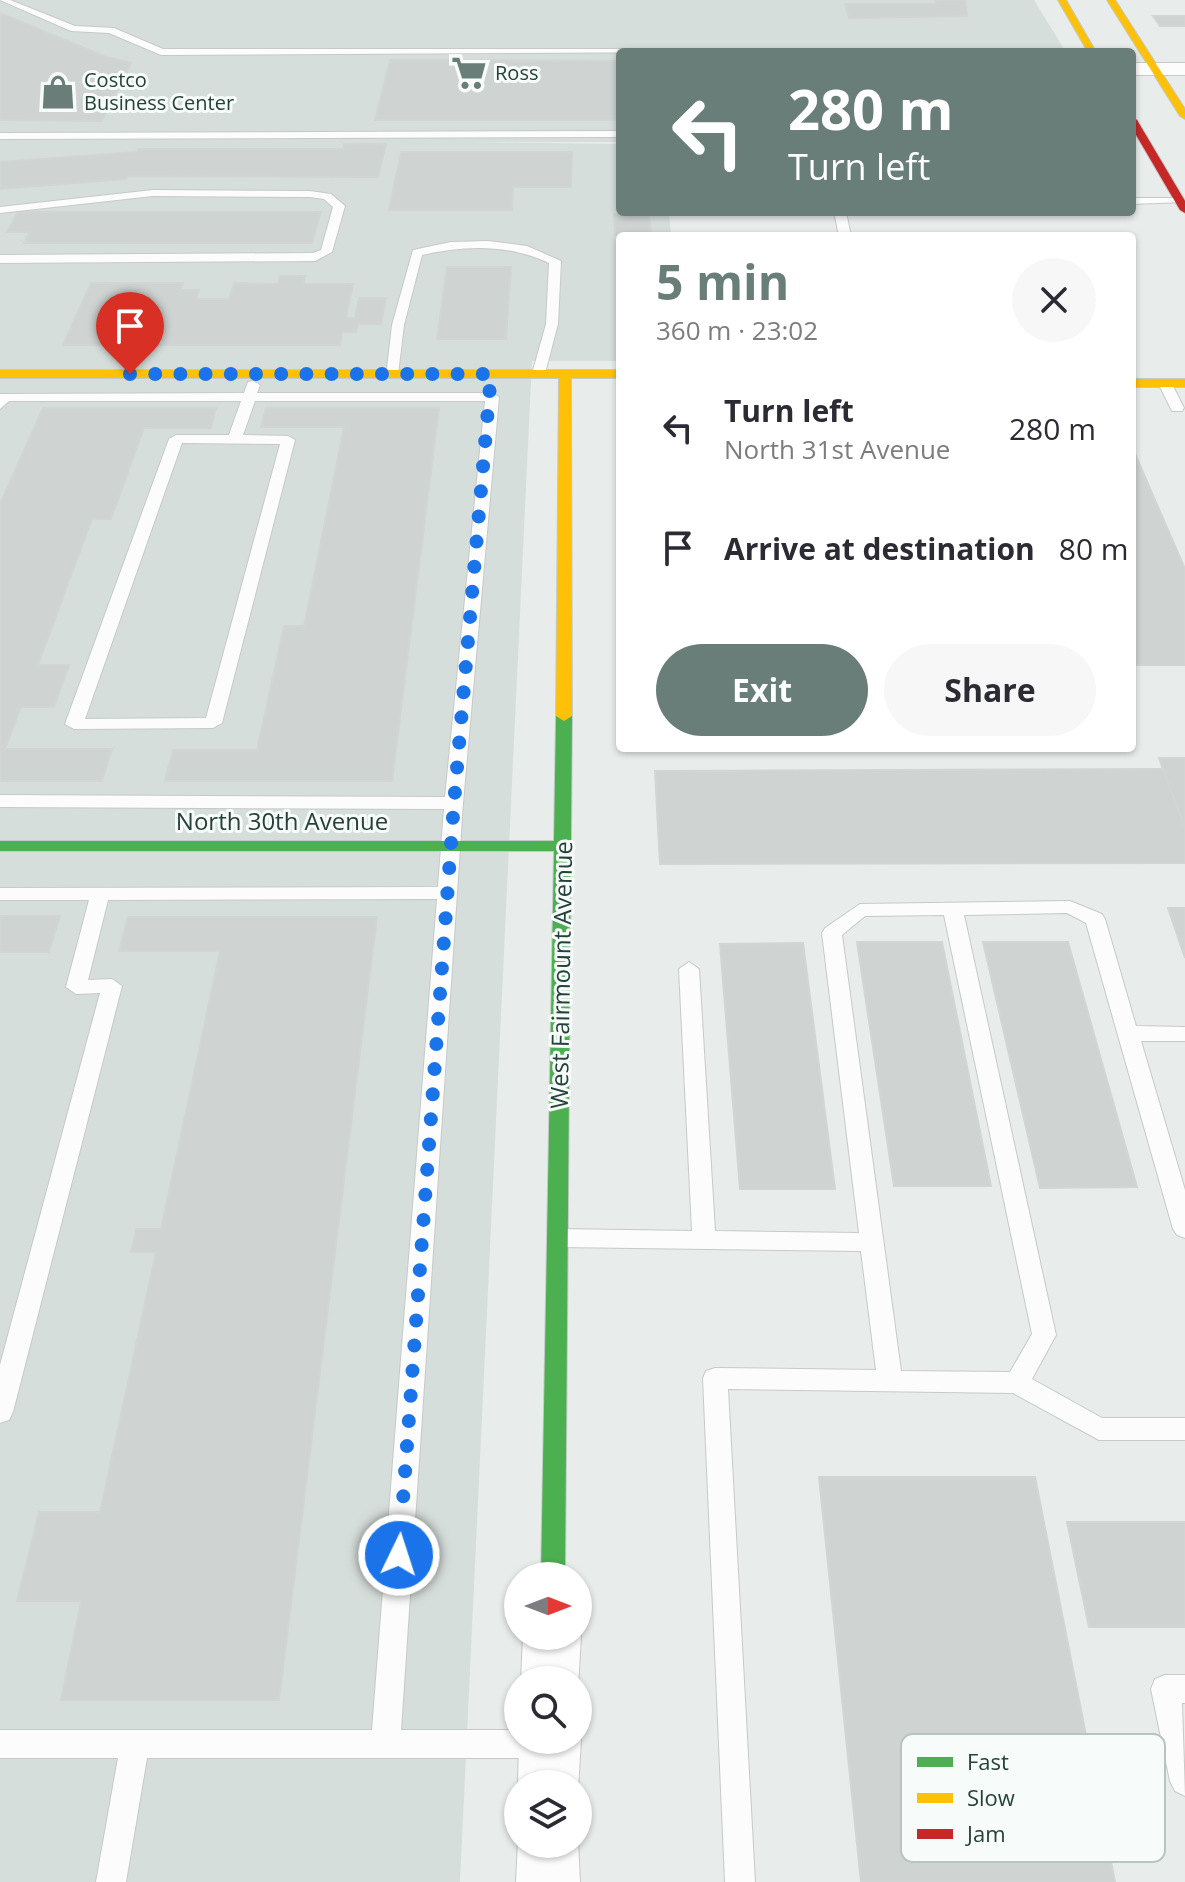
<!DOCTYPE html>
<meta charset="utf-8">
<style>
body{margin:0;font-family:"Open Sans",sans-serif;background:#f7f7f7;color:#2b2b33;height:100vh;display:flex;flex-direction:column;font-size:30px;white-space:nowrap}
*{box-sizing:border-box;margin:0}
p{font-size:26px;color:#7c7c81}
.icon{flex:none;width:44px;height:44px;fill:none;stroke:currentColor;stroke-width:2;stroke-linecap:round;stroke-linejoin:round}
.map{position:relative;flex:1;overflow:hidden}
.side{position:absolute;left:616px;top:232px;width:520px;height:520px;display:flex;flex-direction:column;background:#fff;border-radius:8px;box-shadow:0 2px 6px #0004}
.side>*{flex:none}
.banner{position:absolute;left:616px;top:48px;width:520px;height:168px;border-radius:8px;box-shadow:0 2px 6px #0004;background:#697e78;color:#fff;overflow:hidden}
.needle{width:52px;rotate:90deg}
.controls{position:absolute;left:504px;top:1562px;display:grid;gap:16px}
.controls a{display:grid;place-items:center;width:88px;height:88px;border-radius:50%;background:#fff;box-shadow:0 2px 6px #0004;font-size:40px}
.pin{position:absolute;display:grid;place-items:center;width:68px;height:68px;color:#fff;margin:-82px -34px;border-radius:50% 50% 50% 0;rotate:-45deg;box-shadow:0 0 8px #0007}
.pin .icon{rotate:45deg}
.me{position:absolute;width:88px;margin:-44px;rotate:4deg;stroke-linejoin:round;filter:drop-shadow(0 0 6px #0008)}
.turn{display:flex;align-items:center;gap:28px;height:168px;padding:0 40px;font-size:36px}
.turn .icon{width:104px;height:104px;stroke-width:2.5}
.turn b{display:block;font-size:56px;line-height:68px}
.round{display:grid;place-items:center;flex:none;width:84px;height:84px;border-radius:42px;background:#f7f7f7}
.head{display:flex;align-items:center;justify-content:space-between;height:136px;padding:0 40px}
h1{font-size:48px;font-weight:700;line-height:60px;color:#697e78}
.button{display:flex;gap:16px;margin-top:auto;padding:16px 40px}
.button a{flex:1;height:92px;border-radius:48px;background:#697e78;color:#fff;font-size:32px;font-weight:700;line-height:92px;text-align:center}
.button a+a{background:#f7f7f7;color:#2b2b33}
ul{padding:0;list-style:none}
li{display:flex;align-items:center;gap:24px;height:120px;padding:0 40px}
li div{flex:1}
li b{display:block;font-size:30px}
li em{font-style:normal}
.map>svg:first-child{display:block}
.built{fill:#d6dedb}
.building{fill:#cfd4d2;stroke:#d1d6d4;stroke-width:2}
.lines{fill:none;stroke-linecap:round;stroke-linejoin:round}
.lane-casing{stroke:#c5cac8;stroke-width:2}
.street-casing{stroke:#c5cac8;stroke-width:2}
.fast-casing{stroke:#c3cbc8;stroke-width:2}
.slow-casing{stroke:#c3cbc8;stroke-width:2}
.jam-casing{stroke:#c3cbc8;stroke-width:2}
.lane{fill:#fcfcfc;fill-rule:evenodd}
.street{fill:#fcfcfc;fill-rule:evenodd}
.fast{fill:#4caf50;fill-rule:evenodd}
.slow{fill:#ffc107;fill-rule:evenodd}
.jam{fill:#c62828;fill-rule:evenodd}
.route{stroke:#1a73e8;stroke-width:14;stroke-dasharray:0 25.2}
.labels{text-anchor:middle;stroke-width:6;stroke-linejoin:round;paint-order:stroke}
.far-poi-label{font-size:20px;fill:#24423a;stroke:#f7fbf9;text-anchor:start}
.street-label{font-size:24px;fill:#24423a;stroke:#f7fbf9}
.key{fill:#f7fbf9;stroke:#b8c4c0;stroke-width:2}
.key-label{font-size:22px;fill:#24423a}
</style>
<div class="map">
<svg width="1185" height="1882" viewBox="0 0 1185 1882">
<rect width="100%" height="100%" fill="#e8edeb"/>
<polygon class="built" points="0,0 1034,0 1066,52 620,52 620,142 467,142 620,144 620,212 669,212 671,236 620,236 620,361 532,361 460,1882 0,1882"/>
<g class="building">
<polygon points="935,0 965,0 967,16 849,18 845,4 936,4"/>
<polygon points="0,13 106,57 131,63 102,121 0,120"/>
<polygon points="1153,16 1185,16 1185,26 1160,26"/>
<polygon points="390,60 620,61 620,120 375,120"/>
<polygon points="344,144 386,144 378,177 128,176 126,179 0,189 0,162 137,152 138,149 343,149"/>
<polygon points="401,152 572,152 571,187 513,187 512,210 389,210"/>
<polygon points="18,212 321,212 312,243 24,243 30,232 7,232"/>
<polygon points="614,214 649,214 651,235 615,235"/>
<polygon points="447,267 511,267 506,339 437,339"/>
<polygon points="280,276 305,276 303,284 353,284 346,318 355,318 359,298 386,298 381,324 358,324 356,332 342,332 340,345 63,345 91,283 183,283 180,290 199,290 196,299 229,299 234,283 278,284"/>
<polygon points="43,408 216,408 211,428 144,428 111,519 92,519 38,665 69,665 54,707 21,707 5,749 112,749 102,781 0,781 0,504"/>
<polygon points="266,408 439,408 392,781 165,781 173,750 257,750 284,626 304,626 344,427 261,427"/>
<polygon points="1132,447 1185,569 1185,665 1132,665"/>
<polygon points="1159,758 1185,758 1185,828 1163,769"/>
<polygon points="1163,769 1185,828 1185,863 660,864 655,771"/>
<polygon points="1168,908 1185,908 1185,958"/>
<polygon points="0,916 60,916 49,952 0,952"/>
<polygon points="128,917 377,917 279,1700 61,1700 81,1601 17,1601 39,1512 100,1512 156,1252 131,1252 136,1229 161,1229 220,951 119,951"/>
<polygon points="857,942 942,942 991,1186 894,1186"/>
<polygon points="983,942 1068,942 1137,1187 1040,1188"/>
<polygon points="803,943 835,1189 740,1189 720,944"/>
<polygon points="819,1477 1035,1477 1115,1882 861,1882"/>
<polygon points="1067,1522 1185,1522 1185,1627 1089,1627"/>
</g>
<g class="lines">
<g class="lane-casing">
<g id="lane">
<polygon points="0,0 10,0 75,26 114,28 163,49 707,49 712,52 161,55 109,33 71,31"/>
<polygon points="620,131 620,137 0,139 0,133"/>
<polygon points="153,190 310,191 331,194 345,206 332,252 315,261 0,263 0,255 313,253 321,250 333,207 324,199 310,197 153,196 0,213 0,207"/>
<polygon points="1132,198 1180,198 1185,202 1132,204"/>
<polygon points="834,212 846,212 851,236 839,236"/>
<path d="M488,241l39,5 34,15 -3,63 -14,53 -12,-3 14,-50 3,-61c-40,-19 -84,-18 -127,-8l-18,70 -6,49 -12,3 6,-52 21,-75 38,-8z"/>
<polygon points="1160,380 1170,380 1184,408 1182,411 1172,411 1158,383"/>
<path d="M253,381l7,4 -3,8h235l7,4 -36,406 -62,927h117v10h41l2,4 -5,10 -10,4h-399l-21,124h-30l22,-124h-118v-28h372l65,-831 -329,1 -20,80 24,-1 10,7 -109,426 -4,8 -9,3v-58l100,-372 -24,1 -10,-7 23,-87h-89v-12l438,-1 6,-78 -444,-2v-12l445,2 40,-396h-230l-12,34 45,1 7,4 -73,283 -9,5 -139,1 -9,-5 104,-285 7,-4h53l12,-34h-232l-9,8v-15l244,-1 4,-11zM182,443l98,1 -74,274 -121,1z"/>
<path d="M1070,901l32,13 3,5 31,107 49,1v14h-44l44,149v48l-8,-3 -4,-6 -87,-306 -19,-10 -103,2 92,420 -24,44 70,39h83v22h-86l-86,-47 -285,-4 27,493h-30l-22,-504 3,-7 9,-3 161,2 -15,-119 -302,-4 -8,-3 -4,-6 4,-6 8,-3 133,2 -13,-262 10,-7 10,7 16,262 144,2 -37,-300 3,-5 35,-24zM944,915l88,419 -22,38 -109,-1 -59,-436 23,-19z"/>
<polygon points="1165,1675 1185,1675 1185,1703 1182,1703 1185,1796 1175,1791 1170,1781 1151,1689 1155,1679"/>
</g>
</g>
<g class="street-casing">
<g id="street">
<rect x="1132" y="63" width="53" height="12"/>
<polygon points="578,1628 581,1636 578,1687 578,1680 521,1680 523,1636 578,1636"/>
<polygon points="578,1734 581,1740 578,1789 578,1784 518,1784 519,1740 578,1740"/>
<polygon points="518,1840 518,1844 578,1844 578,1840 580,1882 516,1882"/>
</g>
</g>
<g class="fast-casing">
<polygon id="fast" points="564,711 572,716 565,1576 541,1576 554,851 0,851 0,841 554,841 556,716"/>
</g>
<g class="slow-casing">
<g id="slow">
<polygon points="1058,0 1066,0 1096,52 1088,52"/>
<polygon points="1107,0 1115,0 1185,109 1185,119 1180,116"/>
<polygon points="0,370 620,370 620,378 571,378 572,716 564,721 556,716 559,378 0,378"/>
<rect x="1132" y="379" width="53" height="8"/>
</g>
</g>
<g class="jam-casing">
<polygon id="jam" points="1132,117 1137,120 1185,201 1185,213 1180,210 1132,128"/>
</g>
<use href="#lane" class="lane"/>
<use href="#street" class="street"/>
<use href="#fast" class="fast"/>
<use href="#slow" class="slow"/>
<use href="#jam" class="jam"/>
</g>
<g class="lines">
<polyline class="route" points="130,374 491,374 454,803 399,1555"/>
</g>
<defs>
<g id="supermarket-bare" transform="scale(2.76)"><path d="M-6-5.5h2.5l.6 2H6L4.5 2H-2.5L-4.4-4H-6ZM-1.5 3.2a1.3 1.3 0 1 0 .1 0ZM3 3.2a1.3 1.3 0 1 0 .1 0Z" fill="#697e78" stroke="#f7fbf9" stroke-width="2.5" paint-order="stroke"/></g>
<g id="shop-bare" transform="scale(2.76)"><path d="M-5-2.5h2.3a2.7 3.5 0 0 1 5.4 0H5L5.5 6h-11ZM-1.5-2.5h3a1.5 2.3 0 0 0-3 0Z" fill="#697e78" stroke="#f7fbf9" stroke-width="2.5" paint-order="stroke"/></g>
</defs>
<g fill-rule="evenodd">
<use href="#supermarket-bare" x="469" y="73"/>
<use href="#shop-bare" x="58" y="92"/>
</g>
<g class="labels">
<g class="far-poi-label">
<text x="495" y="80">Ross</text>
<text x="84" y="87">Costco<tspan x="84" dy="23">Business Center</tspan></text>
</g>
<g class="street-label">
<text x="282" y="830">North 30th Avenue</text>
<text transform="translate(562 975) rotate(-89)" y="8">West Fairmount Avenue</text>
</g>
</g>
<rect x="901" y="1734" width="264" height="128" rx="12" class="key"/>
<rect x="917" y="1757" width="36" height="10" fill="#4caf50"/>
<rect x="917" y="1793" width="36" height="10" fill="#ffc107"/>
<rect x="917" y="1829" width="36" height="10" fill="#c62828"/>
<g class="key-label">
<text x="967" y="1770">Fast</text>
<text x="967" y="1806">Slow</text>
<text x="967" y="1842">Jam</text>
</g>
</svg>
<div class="controls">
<a><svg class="needle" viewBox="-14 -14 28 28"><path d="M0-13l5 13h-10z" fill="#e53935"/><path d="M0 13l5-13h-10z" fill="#7c7c81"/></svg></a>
<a><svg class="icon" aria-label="search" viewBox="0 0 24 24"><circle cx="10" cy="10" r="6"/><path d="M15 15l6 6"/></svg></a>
<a><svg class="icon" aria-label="layers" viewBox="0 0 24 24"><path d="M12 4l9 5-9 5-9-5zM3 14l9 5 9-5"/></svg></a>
</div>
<div class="pin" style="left:130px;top:374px;background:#d93025"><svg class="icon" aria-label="arrive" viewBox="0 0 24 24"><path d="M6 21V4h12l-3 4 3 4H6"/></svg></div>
<svg class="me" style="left:399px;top:1555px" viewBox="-20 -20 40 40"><circle r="17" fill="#1a73e8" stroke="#fff" stroke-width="3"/><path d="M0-11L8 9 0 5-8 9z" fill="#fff"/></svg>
<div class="banner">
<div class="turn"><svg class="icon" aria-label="left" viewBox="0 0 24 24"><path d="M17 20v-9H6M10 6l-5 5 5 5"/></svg><div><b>280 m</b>Turn left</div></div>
</div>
<section class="side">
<div class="head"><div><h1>5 min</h1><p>360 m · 23:02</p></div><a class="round"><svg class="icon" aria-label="close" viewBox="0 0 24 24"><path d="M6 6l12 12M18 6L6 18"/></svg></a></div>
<ul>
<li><svg class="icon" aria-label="left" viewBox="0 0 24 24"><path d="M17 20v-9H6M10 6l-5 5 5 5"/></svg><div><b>Turn left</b><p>North 31st Avenue</p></div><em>280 m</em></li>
<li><svg class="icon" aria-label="arrive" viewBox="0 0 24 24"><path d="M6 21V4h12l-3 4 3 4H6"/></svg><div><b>Arrive at destination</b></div><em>80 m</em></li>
</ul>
<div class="button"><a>Exit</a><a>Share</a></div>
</section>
</div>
